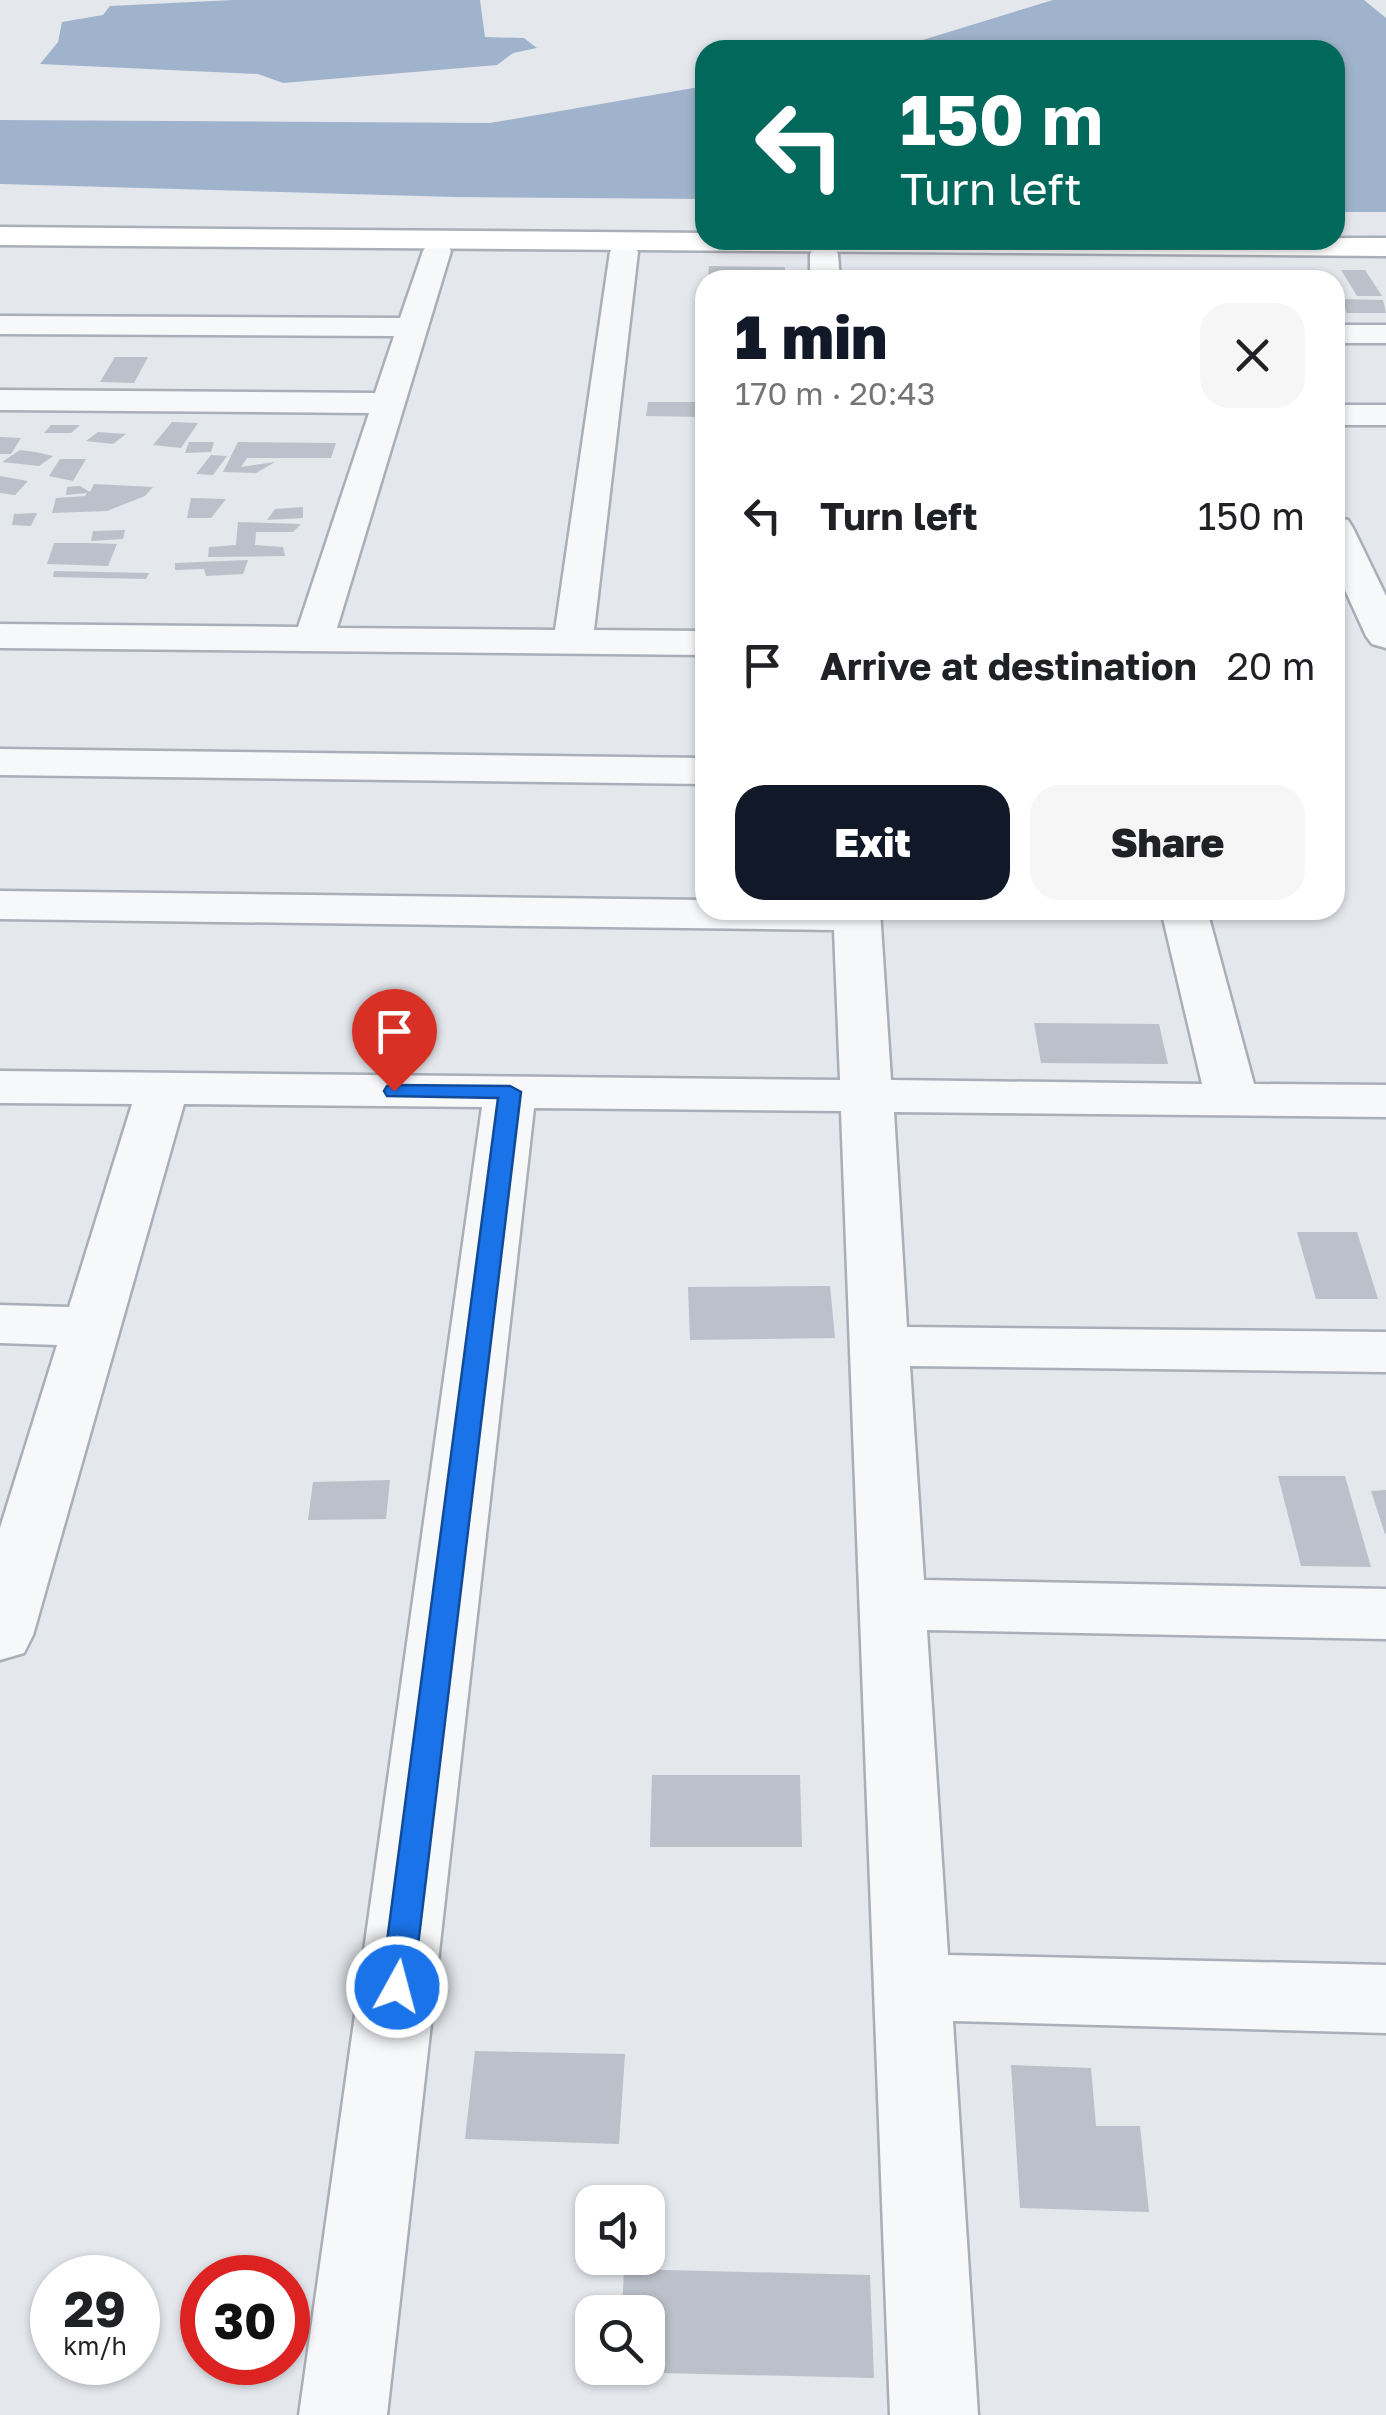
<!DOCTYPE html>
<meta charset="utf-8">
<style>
body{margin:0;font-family:"Golos Text",sans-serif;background:#f6f6f6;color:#202124;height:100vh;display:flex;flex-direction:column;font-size:38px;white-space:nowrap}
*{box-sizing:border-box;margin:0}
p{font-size:32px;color:#757577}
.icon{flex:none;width:55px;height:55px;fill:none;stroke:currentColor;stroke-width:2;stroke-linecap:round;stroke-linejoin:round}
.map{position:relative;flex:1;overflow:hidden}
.drawer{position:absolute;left:695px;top:270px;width:650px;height:650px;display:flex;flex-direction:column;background:#fff;border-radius:30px;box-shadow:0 2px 8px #0004}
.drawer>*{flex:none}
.banner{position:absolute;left:695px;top:40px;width:650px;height:210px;border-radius:30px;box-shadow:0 2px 8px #0004;background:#00695c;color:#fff;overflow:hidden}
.tools{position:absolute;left:575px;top:2185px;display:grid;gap:20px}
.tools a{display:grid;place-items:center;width:90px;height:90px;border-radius:20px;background:#fff;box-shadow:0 2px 8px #0004;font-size:50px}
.speed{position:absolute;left:30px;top:2255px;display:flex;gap:20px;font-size:50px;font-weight:700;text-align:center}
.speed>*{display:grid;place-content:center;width:130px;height:130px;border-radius:50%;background:#fff;box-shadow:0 2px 8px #0004;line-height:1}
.speed small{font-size:25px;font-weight:400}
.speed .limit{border:15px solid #d22;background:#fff;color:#111}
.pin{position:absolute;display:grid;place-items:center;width:85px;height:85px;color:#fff;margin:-102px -42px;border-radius:50% 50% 50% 0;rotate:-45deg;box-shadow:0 0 10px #0007}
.pin .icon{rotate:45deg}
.me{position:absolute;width:110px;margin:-55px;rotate:7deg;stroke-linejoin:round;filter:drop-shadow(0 0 8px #0008)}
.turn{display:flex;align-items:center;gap:35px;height:210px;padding:0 40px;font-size:45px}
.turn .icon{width:130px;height:130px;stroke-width:2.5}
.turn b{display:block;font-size:70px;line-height:85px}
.round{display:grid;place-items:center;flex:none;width:105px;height:105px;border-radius:30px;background:#f6f6f6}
.head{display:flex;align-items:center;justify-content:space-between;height:170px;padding:0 40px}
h1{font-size:60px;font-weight:800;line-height:75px;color:#111827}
.cta{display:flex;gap:20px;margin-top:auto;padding:20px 40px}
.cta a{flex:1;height:115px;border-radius:30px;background:#111827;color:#fff;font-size:40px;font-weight:800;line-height:115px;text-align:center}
.cta a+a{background:#f6f6f6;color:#202124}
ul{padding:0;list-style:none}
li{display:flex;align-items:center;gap:30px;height:150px;padding:0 40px}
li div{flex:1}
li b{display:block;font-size:38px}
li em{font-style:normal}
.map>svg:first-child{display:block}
.water{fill:#9fb4cc}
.building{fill:#bbc0ca}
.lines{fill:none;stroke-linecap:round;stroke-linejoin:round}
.street-casing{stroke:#a9aeb7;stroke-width:5}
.secondary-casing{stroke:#a9aeb7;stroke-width:5}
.street{fill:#f7f8fa;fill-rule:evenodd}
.secondary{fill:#fff;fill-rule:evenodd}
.route{fill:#1a73e8;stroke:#114b97;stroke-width:2.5}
</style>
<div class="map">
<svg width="1386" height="2415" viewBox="0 0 1386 2415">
<rect width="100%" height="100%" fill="#e4e7ec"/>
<g class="water">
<polygon points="233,0 480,0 485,37 524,38 537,48 513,53 497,65 283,83 258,74 40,64 58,42 62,22 103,15 110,6"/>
<polygon points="1053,0 1364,0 1386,18 1386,212 1335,212 1335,50 890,50"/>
<polygon points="705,86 705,199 454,197 0,184 0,120 490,123"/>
</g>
<g class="building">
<polygon points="709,266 785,267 785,280 708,280"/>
<polygon points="1341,270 1365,270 1382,296 1357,296"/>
<polygon points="1340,299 1383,300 1386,313 1347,313"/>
<polygon points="115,357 148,357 134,383 100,382"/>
<polygon points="648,402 705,402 705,417 646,416"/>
<polygon points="172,422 198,423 181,448 153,445"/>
<polygon points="51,425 80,425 71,433 44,433"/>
<polygon points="98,432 126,434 113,444 86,441"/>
<polygon points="0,437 21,438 11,454 0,454"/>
<polygon points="189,442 214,442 211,452 185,453"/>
<polygon points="238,442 336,443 331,458 247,458 241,467 275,462 256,473 223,472"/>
<polygon points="20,450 36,452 53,456 39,466 2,462"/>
<polygon points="211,455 227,456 213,475 196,474"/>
<polygon points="60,459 86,459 73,481 49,476"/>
<polygon points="0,476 28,481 15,495 0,493"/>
<polygon points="94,484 153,487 145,496 107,511 52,513 56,498 85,496 87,493 66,495 67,487 80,486 90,492"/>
<polygon points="191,498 226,499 211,518 187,518"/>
<polygon points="303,507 303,518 267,520 275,509"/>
<polygon points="37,513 31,526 12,525 14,514"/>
<polygon points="238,522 301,524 293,532 256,532 255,545 283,547 285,556 208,557 209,547 236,545"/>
<polygon points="125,530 123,539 91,541 93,531"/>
<polygon points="54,543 88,543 117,544 108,566 47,564"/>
<polygon points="248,560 243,574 206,576 204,569 175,570 175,563"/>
<polygon points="54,571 149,573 146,579 53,577"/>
<polygon points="1034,1023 1159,1024 1168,1064 1041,1063"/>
<polygon points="1297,1232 1357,1232 1378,1299 1316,1299"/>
<polygon points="830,1286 835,1338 690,1340 688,1287"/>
<polygon points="1278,1476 1345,1476 1371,1567 1301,1566"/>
<polygon points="390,1480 386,1519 308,1520 313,1482"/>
<polygon points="1386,1490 1386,1533 1385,1534 1371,1491"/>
<polygon points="652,1775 800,1775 802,1847 650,1847"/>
<polygon points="475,2051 625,2054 619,2144 465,2139"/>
<polygon points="1011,2065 1091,2068 1096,2126 1140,2126 1149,2212 1020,2208"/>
<polygon points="624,2269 870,2275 874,2378 619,2372 619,2368 648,2368 648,2312 622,2312"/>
</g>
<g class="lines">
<g class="street-casing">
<g id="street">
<polygon points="437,242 447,245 451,251 337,628 555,630 610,252 614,246 634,246 638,252 594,630 705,631 705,655 0,648 0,624 298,627 369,413 0,410 0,390 375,393 394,336 0,334 0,316 400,318 423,251 427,245"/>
<polygon points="824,245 834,248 838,254 840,280 810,280 810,254 814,248"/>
<rect x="1335" y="325" width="51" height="18"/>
<rect x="1335" y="405" width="51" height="20"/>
<polygon points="1335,517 1348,520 1353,528 1386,596 1386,648 1372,644 1366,636 1335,568"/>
<polygon points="0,749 705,758 705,784 0,775"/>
<polygon points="0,891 705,900 705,910 880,910 891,1080 1202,1084 1161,910 1207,910 1254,1084 1386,1085 1386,1117 894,1112 907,1327 1386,1332 1386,1372 910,1366 924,1580 1386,1589 1386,1639 927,1630 948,1955 1386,1965 1386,2033 953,2021 978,2415 890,2415 841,1111 534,1108 387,2415 299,2415 482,1107 184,1104 33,1635 24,1653 0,1660 0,1528 57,1345 0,1343 0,1305 69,1307 132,1104 0,1103 0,1071 840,1080 834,930 0,919"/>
</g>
</g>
<g class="secondary-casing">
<polygon id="secondary" points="0,227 705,233 705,240 1386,238 1386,256 0,245"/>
</g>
<use href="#street" class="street"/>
<use href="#secondary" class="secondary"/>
</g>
<polygon class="route" points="394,1085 510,1086 521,1092 413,1987 408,1997 397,2001 386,1997 381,1987 498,1098 387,1096 384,1091 387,1086"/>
</svg>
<div class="tools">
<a><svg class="icon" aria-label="sound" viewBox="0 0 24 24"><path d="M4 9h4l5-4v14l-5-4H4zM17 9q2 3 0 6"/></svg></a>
<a><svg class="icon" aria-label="search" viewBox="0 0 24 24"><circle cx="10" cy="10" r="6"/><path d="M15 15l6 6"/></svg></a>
</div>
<div class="speed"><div>29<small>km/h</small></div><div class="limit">30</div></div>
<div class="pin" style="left:394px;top:1091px;background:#d93025"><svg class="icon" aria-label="arrive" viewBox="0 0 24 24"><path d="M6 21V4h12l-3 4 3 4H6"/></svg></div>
<svg class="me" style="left:397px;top:1987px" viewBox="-20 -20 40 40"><circle r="17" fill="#1a73e8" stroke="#fff" stroke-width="3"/><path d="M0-11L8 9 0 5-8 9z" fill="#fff"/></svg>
<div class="banner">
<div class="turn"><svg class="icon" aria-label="left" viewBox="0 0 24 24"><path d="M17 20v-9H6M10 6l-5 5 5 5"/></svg><div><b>150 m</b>Turn left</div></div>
</div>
<section class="drawer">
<div class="head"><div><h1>1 min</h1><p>170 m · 20:43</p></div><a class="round"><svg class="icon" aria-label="close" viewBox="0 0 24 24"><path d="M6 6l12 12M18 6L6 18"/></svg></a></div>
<ul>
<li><svg class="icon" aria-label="left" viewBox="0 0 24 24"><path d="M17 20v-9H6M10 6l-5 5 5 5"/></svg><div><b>Turn left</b></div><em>150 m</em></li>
<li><svg class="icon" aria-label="arrive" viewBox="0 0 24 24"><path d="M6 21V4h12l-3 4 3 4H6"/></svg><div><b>Arrive at destination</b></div><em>20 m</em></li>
</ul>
<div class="cta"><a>Exit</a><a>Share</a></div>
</section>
</div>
